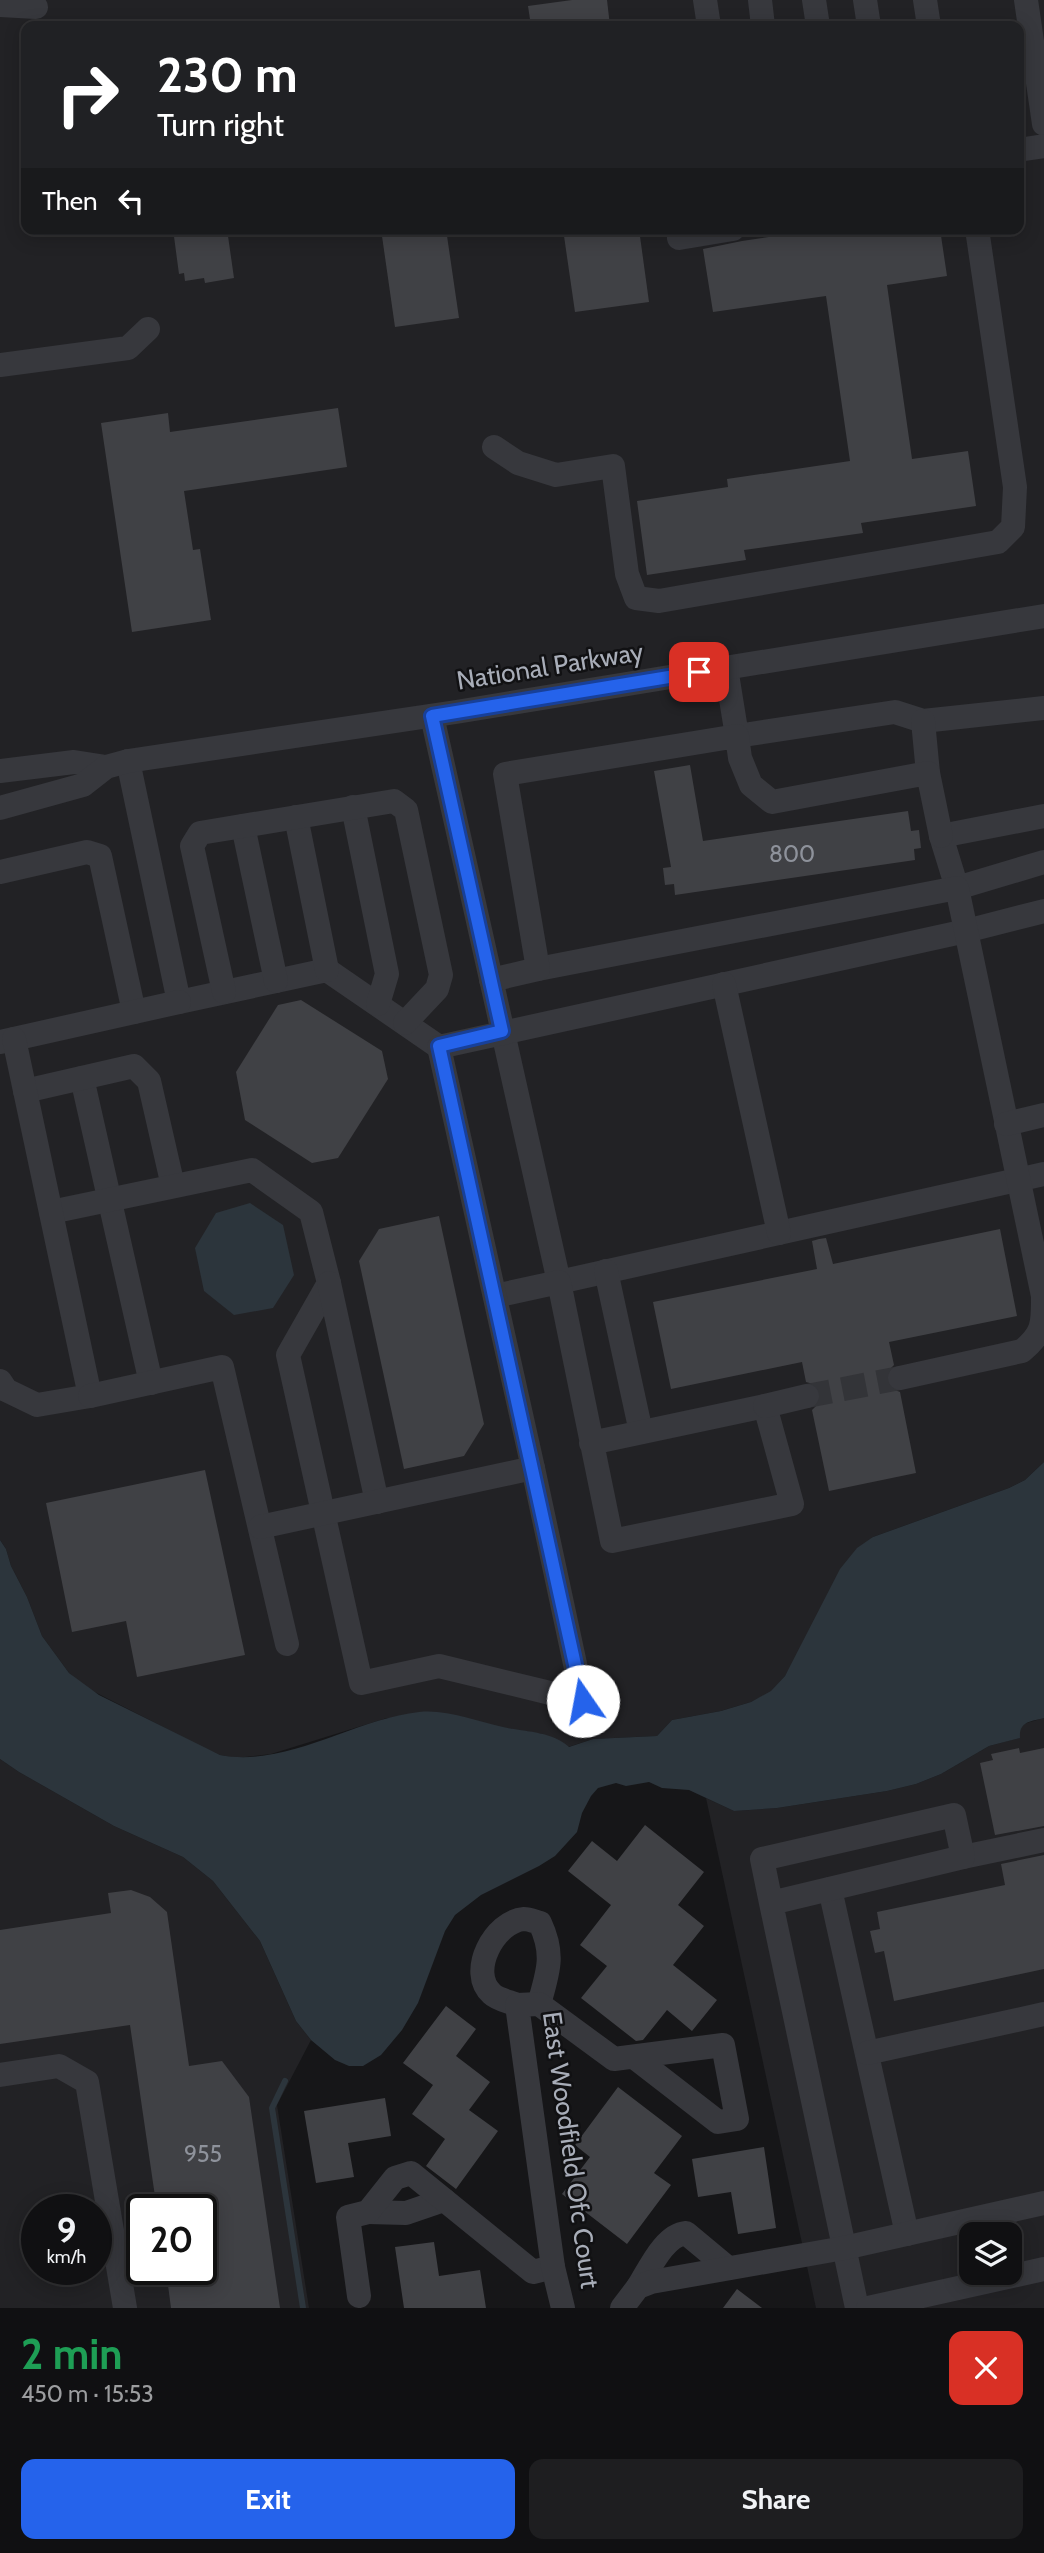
<!DOCTYPE html>
<meta charset="utf-8">
<style>
body{margin:0;font-family:Cabin,sans-serif;background:#1e1e20;color:#f1f3f6;height:100vh;display:flex;flex-direction:column;font-size:26px;white-space:nowrap}
*{box-sizing:border-box;margin:0}
p{font-size:23px;color:#9c9d9f}
.icon{flex:none;width:38px;height:38px;fill:none;stroke:currentColor;stroke-width:2;stroke-linecap:round;stroke-linejoin:round}
.map{position:relative;height:2308px;overflow:hidden}
.details{display:flex;flex-direction:column;background:#101012;flex:1}
.details>*{flex:none}
.guide{position:absolute;left:21px;top:21px;width:1003px;height:214px;border-radius:14px;box-shadow:0 4px 18px #0003,0 0 0 2px #303032;background:#202124;color:#fff;overflow:hidden}
.tools{position:absolute;left:959px;top:2222px;display:grid;gap:14px}
.tools a{display:grid;place-items:center;width:63px;height:63px;border-radius:14px;background:#101012;box-shadow:0 4px 18px #0003,0 0 0 2px #303032;font-size:35px}
.speed{position:absolute;left:21px;top:2194px;display:flex;gap:14px;font-size:35px;font-weight:700;text-align:center}
.speed>*{display:grid;place-content:center;width:91px;height:91px;border-radius:50%;background:#101012;box-shadow:0 4px 18px #0003,0 0 0 2px #303032;line-height:1}
.speed small{font-size:18px;font-weight:400}
.speed .limit{border:4px solid #111;border-radius:10px;background:#fff;color:#111}
.pin{position:absolute;display:grid;place-items:center;width:60px;height:60px;color:#fff;margin:-30px;border-radius:14px;box-shadow:0 4px 10px #0006}
.me{position:absolute;width:77px;margin:-38px;rotate:348deg;stroke-linejoin:round;filter:drop-shadow(0 0 5px #0008)}
.turn{display:flex;align-items:center;gap:24px;height:147px;padding:0 21px;font-size:32px}
.turn .icon{width:91px;height:91px;stroke-width:2.5}
.turn b{display:block;font-size:49px;line-height:60px}
.then{display:flex;align-items:center;height:66px;padding:0 21px;background:#0003;gap:14px;font-size:26px}
.round{display:grid;place-items:center;flex:none;width:74px;height:74px;border-radius:14px;background:#1e1e20}
.head{display:flex;align-items:center;justify-content:space-between;height:119px;padding:0 21px}
h1{font-size:42px;font-weight:800;line-height:52px;color:#1e9e55}
.cta{display:flex;gap:14px;margin-top:auto;padding:14px 21px}
.cta a{flex:1;height:80px;border-radius:14px;background:#2563eb;color:#fff;font-size:28px;font-weight:800;line-height:80px;text-align:center}
.cta a+a{background:#1e1e20;color:#f1f3f6}
.map>svg:first-child{display:block}
.built{fill:#222225;fill-rule:evenodd}
.water{fill:#2c353c}
.lines{fill:none;stroke-linecap:round;stroke-linejoin:round}
.stream{stroke:#2c353c;stroke-width:6}
.building{fill:#404145}
.minor-tunnel{stroke:#333438;stroke-width:24;stroke-dasharray:24 12;stroke-linecap:butt}
.minor{stroke:#37383d;stroke-width:24}
.route-casing{stroke:#184099;stroke-width:18}
.route{stroke:#2563eb;stroke-width:12}
.labels{text-anchor:middle;stroke-width:5;stroke-linejoin:round;paint-order:stroke}
.number-label{font-size:23px;fill:#8e929b}
.street-label{font-size:26px;fill:#a8adb8;stroke:#111113}
</style>
<div class="map">
<svg width="1044" height="2308" viewBox="0 0 1044 2308">
<rect width="100%" height="100%" fill="#161618"/>
<g class="built">
<path d="M0,0h1044v1462l-19,18 -16,8 -136,49 -88,139 -14,16 -20,10 -30,9 -49,9 -15,16 -64,3 -25,8 -26,-13 -36,-6 -119,-10 -116,36 -34,4 -17,-3 -16,-7 -119,-61 -16,-14 -27,-37 -15,-39 -16,-31 -5,-17 -6,-9zM26,26h992v203h-992z"/>
<path d="M1044,1718v590h-228l-110,-510 28,13 43,-3 110,-17 29,-7 25,-10 48,-28 30,-8v-9l4,-5zM971,2235h39v38h-39z"/>
<path d="M0,1759l19,13 95,54 69,31 30,24 47,60 36,80 15,19 -34,65 32,203h-309zM37,2210h59v60h-59zM142,2210h59v60h-59z"/>
</g>
<g class="water">
<polygon points="250,1203 283,1225 294,1275 273,1308 234,1315 204,1291 195,1248 216,1213"/>
<path d="M1044,1462v256c-14,4 -25,3 -24,20l-31,8 -48,28 -25,10 -29,7 -110,17 -43,3 -45,-21 -27,-2 -13,-6 -23,4 -10,-3 -18,5 -7,8 -9,17 -5,19 -22,24 -16,10 -58,29 -26,20 -10,16 -27,72 -16,27 -21,25 -18,11h-14l-14,-6 -24,-20 -15,-19 -36,-80 -47,-60 -30,-24 -69,-31 -95,-54 -19,-13v-219l6,9 5,17 16,31 15,39 27,37 30,22 121,60c66,13 134,-36 199,-43 28,-3 56,9 84,15 22,5 48,4 66,20l24,-8 64,-3 15,-16 49,-9 30,-9 20,-11 14,-15 55,-107 17,-21 16,-11 136,-49 16,-8z"/>
</g>
<g class="lines">
<polyline class="stream" points="285,2081 272,2108 303,2308"/>
</g>
<g class="building">
<polygon points="572,0 607,0 610,26 531,26 528,6"/>
<polygon points="173,229 227,229 234,278 205,283 204,278 185,281 184,273 179,274"/>
<polygon points="381,229 446,229 459,318 395,327"/>
<polygon points="563,229 639,229 649,302 575,312"/>
<polygon points="821,229 940,229 947,276 887,285 912,459 968,451 976,506 861,523 863,533 744,550 746,560 647,575 637,501 728,487 727,479 850,461 826,296 713,312 703,249 742,241"/>
<polygon points="338,408 347,467 184,491 193,550 200,549 211,620 132,632 101,423 168,413 170,432"/>
<polygon points="690,765 703,841 908,811 911,831 919,830 921,848 914,849 915,860 675,895 674,884 665,885 663,868 671,867 654,771"/>
<polygon points="301,1000 382,1051 388,1079 338,1158 312,1163 245,1120 236,1072 278,1005"/>
<polygon points="439,1216 484,1424 464,1456 404,1469 359,1261 379,1229"/>
<polygon points="1000,1229 1017,1316 889,1342 894,1365 886,1373 885,1381 890,1388 900,1392 916,1473 829,1491 812,1410 821,1401 822,1393 817,1385 806,1382 802,1362 671,1389 653,1302 817,1269 812,1241 819,1239 826,1238 833,1264"/>
<polygon points="205,1470 245,1655 137,1677 126,1621 72,1632 46,1503"/>
<polygon points="1019,1748 1020,1753 1044,1748 1044,1826 995,1835 980,1763 993,1760 991,1754"/>
<polygon points="645,1825 704,1872 678,1905 704,1926 673,1965 717,2000 692,2031 667,2010 643,2040 636,2041 581,1998 607,1966 580,1945 611,1905 568,1871 592,1841 617,1861"/>
<polygon points="1044,1855 1044,1969 894,2001 884,1951 875,1953 870,1931 880,1929 877,1912 1005,1885 1001,1864"/>
<polygon points="131,1890 150,1897 167,1912 189,2066 222,2061 249,2097 280,2308 171,2308 166,2270 201,2270 201,2210 157,2210 130,2025 0,2044 0,1930 111,1913 108,1893"/>
<polygon points="446,2006 476,2029 456,2056 490,2082 469,2110 498,2131 456,2189 426,2166 445,2139 412,2114 433,2085 403,2063"/>
<polygon points="618,2087 682,2136 654,2173 671,2185 627,2244 562,2194 590,2157 575,2145"/>
<polygon points="385,2098 391,2136 348,2143 354,2177 316,2183 304,2111"/>
<polygon points="764,2147 776,2228 738,2234 731,2192 698,2197 692,2159"/>
<polygon points="434,2242 439,2276 480,2270 486,2308 404,2308 395,2247"/>
<polygon points="737,2289 762,2308 723,2308"/>
</g>
<g class="lines">
<polyline class="minor-tunnel" points="807,1396 900,1378"/>
<g class="minor">
<polyline points="705,0 709,26"/>
<polyline points="760,0 763,26"/>
<polyline points="814,0 818,26"/>
<polyline points="865,0 869,26"/>
<polyline points="925,0 929,26"/>
<polyline points="1026,0 1044,124"/>
<polyline points="0,5 36,7"/>
<polyline points="1018,150 1044,146"/>
<polyline points="679,238 733,229"/>
<polyline points="0,365 128,348 148,329"/>
<polyline points="494,447 518,463 556,475 613,466 627,574 636,598 659,601 998,542 1013,527 1015,487 977,229"/>
<polyline points="726,668 737,736 895,712 923,721 1044,708"/>
<polyline points="432,716 559,1282 1044,1174"/>
<polyline points="923,721 928,773"/>
<polyline points="128,761 179,1002 327,970 439,1047 966,931 1044,911"/>
<polyline points="0,771 74,762 106,767"/>
<polyline points="353,807 387,974 378,1004"/>
<polyline points="0,808 83,785 106,767 128,761 456,712 1044,616"/>
<polyline points="1044,816 941,836 957,888 1044,862"/>
<polyline points="296,817 327,970"/>
<polyline points="243,826 276,981"/>
<polyline points="0,872 87,852 100,856 134,1012"/>
<path d="M538,969l419,-81 86,408c0,27 1,37 -21,55l-122,27"/>
<polyline points="491,980 538,969 505,774 737,736 740,758 751,785 772,802 928,773 941,836"/>
<polyline points="724,984 779,1233"/>
<polyline points="224,992 192,846 200,833 394,801 406,810 441,975 437,989 405,1023"/>
<polyline points="0,1042 179,1002"/>
<polyline points="82,1078 151,1383"/>
<polyline points="25,1091 134,1066 149,1081 173,1186"/>
<polyline points="1006,1124 1044,1115"/>
<polyline points="51,1212 252,1170 311,1212 329,1283 288,1355 361,1683 439,1666 583,1701 533,1468"/>
<polyline points="606,1271 641,1432"/>
<polyline points="329,1283 377,1502"/>
<polyline points="495,1296 559,1282 612,1541 792,1504 765,1406 591,1443"/>
<polyline points="0,1381 6,1390 37,1405 90,1396 14,1039"/>
<polyline points="90,1396 222,1367 287,1644"/>
<polyline points="765,1406 807,1396"/>
<polyline points="260,1527 533,1468 439,1047"/>
<polyline points="963,1857 1044,1840"/>
<polyline points="830,1889 907,2234"/>
<polyline points="771,1903 963,1857 954,1815 762,1859 771,1903 857,2308"/>
<path d="M517,2005c-7,-3 -20,-6 -25,-11 -25,-22 3,-73 32,-75 5,0 12,3 16,4 15,32 8,49 -1,81"/>
<polyline points="867,2053 1044,2014"/>
<polyline points="0,2075 59,2066 87,2082 125,2308"/>
<polyline points="368,2212 406,2213 444,2200"/>
<path d="M638,2287c11,-17 26,-52 48,-54l42,35"/>
<polyline points="359,2296 348,2217 368,2212 395,2178 411,2173 533,2272 553,2267"/>
<polyline points="563,2308 553,2267 517,2005 539,2004 614,2059 723,2045 737,2119 718,2122 634,2057"/>
<polyline points="622,2308 638,2287 651,2282 844,2248 1044,2203"/>
<polyline points="868,2308 1044,2269"/>
</g>
</g>
<g class="lines">
<g class="route-casing">
<polyline id="route" points="583,1701 439,1046 502,1031 432,716 699,672"/>
</g>
<use href="#route" class="route"/>
</g>
<g class="labels">
<g class="number-label">
<text x="792" y="862">800</text>
<text x="203" y="2162">955</text>
</g>
<g class="street-label">
<text transform="translate(550 666) rotate(-9)" y="9">National Parkway</text>
<text transform="translate(571 2150) rotate(82)" y="9">East Woodfield Ofc Court</text>
</g>
</g>
</svg>
<div class="tools">
<a><svg class="icon" aria-label="layers" viewBox="0 0 24 24"><path d="M12 4l9 5-9 5-9-5zM3 14l9 5 9-5"/></svg></a>
</div>
<div class="speed"><div>9<small>km/h</small></div><div class="limit">20</div></div>
<div class="pin" style="left:699px;top:672px;background:#d93025"><svg class="icon" aria-label="arrive" viewBox="0 0 24 24"><path d="M6 21V4h12l-3 4 3 4H6"/></svg></div>
<svg class="me" style="left:583px;top:1701px" viewBox="-20 -20 40 40"><circle r="19" fill="#fff"/><path d="M0-13L10 11 0 6-10 11z" fill="#2563eb"/></svg>
<div class="guide">
<div class="turn"><svg class="icon" aria-label="right" viewBox="0 0 24 24"><path d="M7 20v-9h11M14 6l5 5-5 5"/></svg><div><b>230 m</b>Turn right</div></div>
<div class="then">Then<svg class="icon" aria-label="left" viewBox="0 0 24 24"><path d="M17 20v-9H6M10 6l-5 5 5 5"/></svg></div>
</div>
</div>
<section class="details">
<div class="head"><div><h1>2 min</h1><p>450 m · 15:53</p></div><a class="round" style="background:#d93025;color:#fff"><svg class="icon" aria-label="close" viewBox="0 0 24 24"><path d="M6 6l12 12M18 6L6 18"/></svg></a></div>
<div class="cta"><a>Exit</a><a>Share</a></div>
</section>
